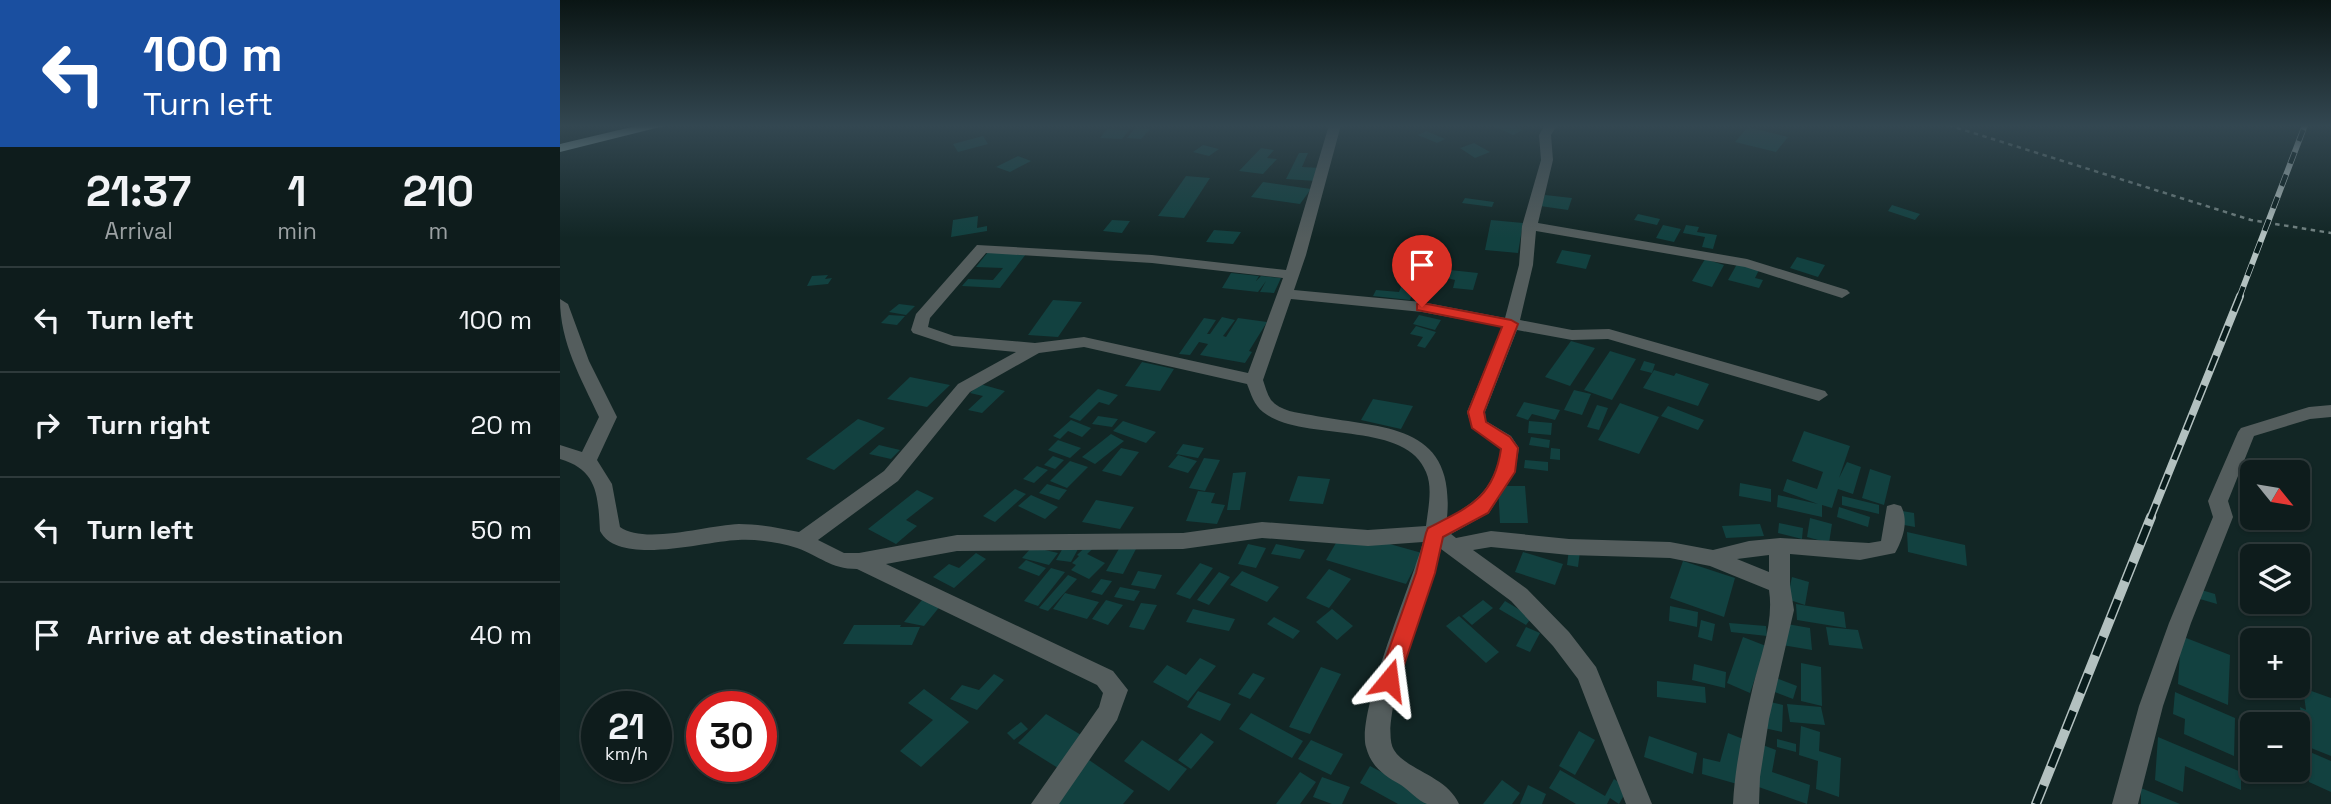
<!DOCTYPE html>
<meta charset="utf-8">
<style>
body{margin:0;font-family:"Space Grotesk",sans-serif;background:#172525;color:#f1f3f6;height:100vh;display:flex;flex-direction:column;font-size:26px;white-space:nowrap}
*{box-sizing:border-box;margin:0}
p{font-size:23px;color:#9ba1a3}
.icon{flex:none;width:38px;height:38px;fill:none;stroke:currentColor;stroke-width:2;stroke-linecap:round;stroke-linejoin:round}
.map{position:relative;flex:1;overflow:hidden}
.side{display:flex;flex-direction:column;background:#0e1c1c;width:560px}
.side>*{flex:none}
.banner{background:#1a4fa0;color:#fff;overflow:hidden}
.needle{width:46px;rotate:120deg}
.buttons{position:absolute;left:1680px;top:460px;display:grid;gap:14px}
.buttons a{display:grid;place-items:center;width:70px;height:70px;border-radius:10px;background:#0e1c1c;box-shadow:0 2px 5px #0004,0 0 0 2px #2e3a3b;font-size:35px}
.speed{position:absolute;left:21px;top:691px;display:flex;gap:14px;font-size:35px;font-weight:700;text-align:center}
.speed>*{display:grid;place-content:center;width:91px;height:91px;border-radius:50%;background:#0e1c1c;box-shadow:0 2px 5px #0004,0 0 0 2px #2e3a3b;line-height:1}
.speed small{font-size:18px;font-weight:400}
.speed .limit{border:10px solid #d22;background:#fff;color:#111}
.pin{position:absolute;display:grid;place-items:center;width:60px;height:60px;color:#fff;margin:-72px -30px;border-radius:50% 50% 50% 0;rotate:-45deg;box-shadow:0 0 7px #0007}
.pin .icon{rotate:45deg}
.me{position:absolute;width:77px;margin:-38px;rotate:16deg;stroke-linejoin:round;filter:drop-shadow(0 0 5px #0008)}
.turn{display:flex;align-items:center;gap:24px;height:147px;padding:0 28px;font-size:32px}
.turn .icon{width:91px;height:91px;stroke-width:2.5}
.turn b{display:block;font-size:49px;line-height:60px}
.eta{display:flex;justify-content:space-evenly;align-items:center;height:119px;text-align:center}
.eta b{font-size:42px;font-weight:700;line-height:49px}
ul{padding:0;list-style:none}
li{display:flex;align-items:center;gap:21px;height:105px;padding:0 28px;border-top:2px solid #2e3a3b}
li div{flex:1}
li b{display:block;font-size:26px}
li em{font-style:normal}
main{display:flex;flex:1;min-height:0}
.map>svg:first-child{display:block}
.building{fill:#124140}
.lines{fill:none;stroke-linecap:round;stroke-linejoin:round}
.path{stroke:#748483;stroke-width:2.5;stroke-dasharray:4.5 4.5;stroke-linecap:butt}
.minor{fill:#545d5d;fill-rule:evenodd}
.highway{fill:#98b0af;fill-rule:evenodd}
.rail-far2-casing{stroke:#b3c1c0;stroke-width:6}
.rail-far1-casing{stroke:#b3c1c0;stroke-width:8}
.rail-casing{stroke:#b3c1c0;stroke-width:10}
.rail-far2{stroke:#081c1c;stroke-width:4.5;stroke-dasharray:12;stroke-linecap:butt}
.rail-far1{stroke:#081c1c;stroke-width:5;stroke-dasharray:16;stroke-linecap:butt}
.rail{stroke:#081c1c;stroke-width:7;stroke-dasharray:20;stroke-linecap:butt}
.route{fill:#d93025;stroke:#8d1f18;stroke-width:2}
</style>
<main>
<section class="side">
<div class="banner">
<div class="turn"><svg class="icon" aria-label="left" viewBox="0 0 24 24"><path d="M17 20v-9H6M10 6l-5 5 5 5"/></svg><div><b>100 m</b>Turn left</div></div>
</div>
<div class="eta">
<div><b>21:37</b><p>Arrival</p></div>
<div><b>1</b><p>min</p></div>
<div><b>210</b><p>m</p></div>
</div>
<ul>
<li><svg class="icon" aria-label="left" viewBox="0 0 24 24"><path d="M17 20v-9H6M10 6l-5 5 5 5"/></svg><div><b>Turn left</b></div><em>100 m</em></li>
<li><svg class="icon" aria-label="right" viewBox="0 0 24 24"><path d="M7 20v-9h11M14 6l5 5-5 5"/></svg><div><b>Turn right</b></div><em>20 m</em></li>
<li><svg class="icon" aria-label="left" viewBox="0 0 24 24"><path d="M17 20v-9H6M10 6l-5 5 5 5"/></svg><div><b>Turn left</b></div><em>50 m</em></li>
<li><svg class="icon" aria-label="arrive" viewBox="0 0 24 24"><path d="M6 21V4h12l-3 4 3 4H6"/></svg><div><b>Arrive at destination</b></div><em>40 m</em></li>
</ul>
</section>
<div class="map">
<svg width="1771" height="804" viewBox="0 0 1771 804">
<rect width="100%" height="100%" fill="#122625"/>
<g class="building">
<polygon points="931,125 951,125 963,130 953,135"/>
<polygon points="576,127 590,129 581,139 567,138"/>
<polygon points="1188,127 1228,137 1216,152 1175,142"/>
<polygon points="547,129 569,130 562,139 540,138"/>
<polygon points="866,131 885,139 877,143 858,135"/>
<polygon points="423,136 428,144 398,152 393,144"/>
<polygon points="914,143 930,152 915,158 900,148"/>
<polygon points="643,145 659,149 649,156 633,152"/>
<polygon points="701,148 714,150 707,158 717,159 703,174 679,171"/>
<polygon points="739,153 748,153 742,167 761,168 756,181 726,179"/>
<polygon points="458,156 471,161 450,172 436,167"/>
<polygon points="626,176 650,178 624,218 598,216"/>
<polygon points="703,182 751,189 740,204 691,197"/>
<polygon points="985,195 1012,198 1008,210 980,206"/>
<polygon points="905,198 934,202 932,207 902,203"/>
<polygon points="1332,205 1360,214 1355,220 1328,211"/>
<polygon points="1078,214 1100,219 1097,225 1074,220"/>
<polygon points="418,216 417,228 427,226 427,231 391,237 393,220"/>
<polygon points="552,220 570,221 562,233 543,231"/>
<polygon points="931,220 963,223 958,253 925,250"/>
<polygon points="1103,225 1121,229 1114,242 1096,238"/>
<polygon points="1126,225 1139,227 1137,232 1157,235 1153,249 1142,247 1145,237 1123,233"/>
<polygon points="654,230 681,232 673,244 646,242"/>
<polygon points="1002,250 1031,255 1026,269 996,263"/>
<polygon points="428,252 466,254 440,288 402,286 408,279 433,280 443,268 416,267"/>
<polygon points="1237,257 1265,265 1258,277 1230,268"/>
<polygon points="1145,259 1164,265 1152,287 1132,281"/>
<polygon points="1177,264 1199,270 1195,278 1203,280 1199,288 1168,280"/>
<polygon points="890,270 918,273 913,290 893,288 895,280 887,278"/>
<polygon points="671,273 699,276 696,281 701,276 721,278 714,293 700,292 706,281 698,292 662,288"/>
<polygon points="268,275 265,279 272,278 268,284 247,286 252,276"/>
<polygon points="843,282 856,283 850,300 813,296 816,290 839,292"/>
<polygon points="493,300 522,302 498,337 468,335"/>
<polygon points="339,304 355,306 346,315 329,312"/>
<polygon points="329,315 345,316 337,325 321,323"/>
<polygon points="859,315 881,320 875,330 853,324"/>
<polygon points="662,317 675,320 663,336 666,337 678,318 707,322 689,351 692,352 685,363 640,355 648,344 639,342 630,355 619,354 644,318 656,320 647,334 650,334"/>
<polygon points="856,326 876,332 865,348 857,346 863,337 850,334"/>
<polygon points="1011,341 1035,348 1010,386 985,377"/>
<polygon points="1050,351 1076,359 1052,400 1024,390"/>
<polygon points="1084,361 1095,364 1092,373 1080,370"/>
<polygon points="582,362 614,369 600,391 565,386"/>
<polygon points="1094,370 1114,376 1116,373 1149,384 1138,406 1083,388"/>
<polygon points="350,377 390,385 367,407 327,399"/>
<polygon points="420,384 445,391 422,413 408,410 423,396 410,393"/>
<polygon points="538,389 558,395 549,405 539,402 520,421 509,417"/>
<polygon points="1014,390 1031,394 1022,415 1004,410"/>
<polygon points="813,399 853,406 841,429 801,420"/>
<polygon points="964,402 1000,410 995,420 972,414 968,420 956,416"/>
<polygon points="1060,403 1099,417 1079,454 1038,440"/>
<polygon points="1037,405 1048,408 1039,430 1027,427"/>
<polygon points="1108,406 1144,420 1138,430 1101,416"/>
<polygon points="538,416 558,419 552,427 532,424"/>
<polygon points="298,419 325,428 274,470 246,459"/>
<polygon points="511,420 531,428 522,437 508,431 500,439 493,436"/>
<polygon points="563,421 596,432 586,443 553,431"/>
<polygon points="969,421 992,423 991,435 968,433"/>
<polygon points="1244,431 1290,446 1279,478 1287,462 1301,467 1293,494 1278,489 1272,508 1262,505 1262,517 1217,507 1218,495 1258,504 1223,491 1227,479 1257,489 1263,472 1232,461"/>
<polygon points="551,434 564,441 535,464 522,457"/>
<polygon points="971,437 990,440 989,448 969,445"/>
<polygon points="498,440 521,448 510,458 488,450"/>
<polygon points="623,444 644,448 638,458 616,454"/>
<polygon points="319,445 340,450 331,459 309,454"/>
<polygon points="561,448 579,452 561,476 542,471"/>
<polygon points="991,448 1000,449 1000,460 990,459"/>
<polygon points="618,455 637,461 628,473 608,467"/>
<polygon points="493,456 504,460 495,469 484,465"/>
<polygon points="644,458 660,460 645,491 629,488"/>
<polygon points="965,460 988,462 988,471 964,468"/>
<polygon points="510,461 528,467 507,488 490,481"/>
<polygon points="477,466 488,470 474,483 463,479"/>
<polygon points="1310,469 1331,476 1324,505 1302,498"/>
<polygon points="686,472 680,510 667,510 673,473"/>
<polygon points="738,476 770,479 763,504 729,501"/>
<polygon points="1180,483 1211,489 1211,502 1179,496"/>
<polygon points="487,484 507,490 499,500 479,493"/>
<polygon points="938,486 965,486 968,523 940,523"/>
<polygon points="455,489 466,494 435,522 423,516"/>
<polygon points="357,490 374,498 346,520 357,526 336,544 308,529"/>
<polygon points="638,491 655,493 651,503 665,505 657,524 626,521"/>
<polygon points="471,495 498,507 485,519 458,506"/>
<polygon points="1282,496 1319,505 1319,514 1282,505"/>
<polygon points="536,500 574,507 560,529 522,522"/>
<polygon points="1279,507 1310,517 1308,527 1277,517"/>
<polygon points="1342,511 1354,513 1355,527 1344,525"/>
<polygon points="1250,518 1272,524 1269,543 1247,537"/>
<polygon points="1219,523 1243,528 1242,539 1218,533"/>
<polygon points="1200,524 1204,536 1166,538 1162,526"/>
<polygon points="783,531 862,553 846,584 766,560"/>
<polygon points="1347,532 1405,545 1407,566 1348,552"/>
<polygon points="510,536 524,538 511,562 496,560"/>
<polygon points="534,539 540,542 527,554 545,563 529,579 511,570 516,565 512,563 519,556 517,555"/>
<polygon points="688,544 706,548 696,568 678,564"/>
<polygon points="716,544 745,550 740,559 711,554"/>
<polygon points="472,547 498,553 489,565 462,558"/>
<polygon points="560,547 576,549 563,574 546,571"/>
<polygon points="1009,549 1020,551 1018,567 1007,565"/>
<polygon points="963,552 1003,564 995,585 955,572"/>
<polygon points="416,553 426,559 394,588 373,577 389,564 399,568"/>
<polygon points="466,560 486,568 479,576 458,568"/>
<polygon points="1123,561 1175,578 1164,617 1110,598"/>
<polygon points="640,563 653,568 630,599 616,594"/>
<polygon points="491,568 505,572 478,606 464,601"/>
<polygon points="769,569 791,579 769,608 746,598"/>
<polygon points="578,571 602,575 595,589 571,585"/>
<polygon points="682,571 719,587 707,602 670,585"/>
<polygon points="659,572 670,577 649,605 637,600"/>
<polygon points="508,575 517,579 488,611 479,608"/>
<polygon points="1232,577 1249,582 1245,605 1227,599"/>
<polygon points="541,579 552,581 542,595 531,592"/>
<polygon points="560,587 580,591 574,601 554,597"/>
<polygon points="1631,587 1655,594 1657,604 1633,597"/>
<polygon points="505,593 539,602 527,619 493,609"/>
<polygon points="366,595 385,600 364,626 344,622"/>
<polygon points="546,600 563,605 548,625 532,619"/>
<polygon points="923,600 933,608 912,625 902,616"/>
<polygon points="945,601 972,617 966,625 939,609"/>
<polygon points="581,603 597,605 584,630 569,627"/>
<polygon points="1236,604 1284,612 1286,628 1237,620"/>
<polygon points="1110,606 1138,612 1137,627 1109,621"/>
<polygon points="633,609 675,619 669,631 626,622"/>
<polygon points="772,609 793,626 777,640 756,622"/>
<polygon points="899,616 939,652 926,663 886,626"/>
<polygon points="714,617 740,631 733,639 707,624"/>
<polygon points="1141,620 1155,624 1152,641 1138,637"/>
<polygon points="1169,623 1206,626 1207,636 1171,632"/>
<polygon points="1221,623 1250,628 1252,650 1222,645"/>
<polygon points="294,625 341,625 340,627 360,627 352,645 283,644"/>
<polygon points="966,627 980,633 970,652 956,646"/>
<polygon points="1266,627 1298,630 1303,649 1269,645"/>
<polygon points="1621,636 1670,655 1668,705 1618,684"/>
<polygon points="1183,637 1206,646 1190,693 1167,683"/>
<polygon points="640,658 656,666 628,701 593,682 607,665 626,675"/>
<polygon points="1241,663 1261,667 1262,706 1241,701"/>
<polygon points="1134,664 1166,672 1165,688 1132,680"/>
<polygon points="761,667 781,674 750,734 729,727"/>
<polygon points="693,673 705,678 690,699 678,694"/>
<polygon points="434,674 444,680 417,710 390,699 402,685 419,690"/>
<polygon points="1216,678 1237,686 1233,699 1212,691"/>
<polygon points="1097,681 1145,687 1146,703 1097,697"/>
<polygon points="1743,688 1771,698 1771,756 1751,748 1748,727 1742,724 1740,707 1746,710"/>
<polygon points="364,689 409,722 361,767 340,751 373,720 348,703"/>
<polygon points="638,691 671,704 660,721 627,707"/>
<polygon points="1615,692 1675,718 1674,756 1624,734 1625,719 1613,714"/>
<polygon points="1206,701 1223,705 1222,732 1204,728"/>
<polygon points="1227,704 1261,707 1265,725 1230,722"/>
<polygon points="691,713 743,741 732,758 679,729"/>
<polygon points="486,714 526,738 498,768 458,743"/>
<polygon points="461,722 468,729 454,740 447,733"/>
<polygon points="1241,726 1260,732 1259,751 1281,758 1279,797 1256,789 1258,761 1239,755"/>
<polygon points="1019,731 1035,740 1015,775 999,766"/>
<polygon points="641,733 654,742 631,769 618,760"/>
<polygon points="1168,733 1188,741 1177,784 1142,774 1143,758 1160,762"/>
<polygon points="1089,736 1137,753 1133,774 1084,757"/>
<polygon points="1598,737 1681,772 1681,790 1625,766 1623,792 1595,780"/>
<polygon points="1217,739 1236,744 1236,752 1217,747"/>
<polygon points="582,740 627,769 609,791 564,761"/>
<polygon points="751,740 783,754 771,775 738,759"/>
<polygon points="1200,744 1216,750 1212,772 1250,785 1247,804 1193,785"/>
<polygon points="1750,752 1771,761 1771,792 1749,782"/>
<polygon points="529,760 574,791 563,804 497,804"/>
<polygon points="810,766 883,804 838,804 800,783"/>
<polygon points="1000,770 1045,796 1054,779 1068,788 1059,804 1050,798 1047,804 1016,804 989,788"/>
<polygon points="740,772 756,782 740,804 716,804"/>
<polygon points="762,777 790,787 782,804 772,804 753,797"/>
<polygon points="942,780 960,793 952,804 923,804"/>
<polygon points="968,785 986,794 982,804 960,804"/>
<polygon points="1581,788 1620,804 1581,804"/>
</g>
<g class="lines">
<polyline class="path" points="1388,125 1691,220 1771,233"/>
<g class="minor">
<path d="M769,125h12l-35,130 -12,35 128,12 83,16 14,-53 3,-39 19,-66 -2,-25 6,-10h12l-6,10 2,25 -15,63 209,36 100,31 3,3 -8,5 -97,-31 -209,-36 -3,34 -13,55 52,10 37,-1 216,62 3,4 -9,6 -211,-62 -36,1 -55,-10 -32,82 1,9 25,15 8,12 -4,24 -26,41 -38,21 5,4 35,-7 78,8 101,3 43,8 36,-9 31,-3 89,5 12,-2 6,-35 7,-2 7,2c8,15 2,33 -6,47l-35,7 -70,-6v31l4,25 -25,109 -9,58 -1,27h-26c2,-40 11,-79 20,-118 8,-31 21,-64 16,-96l-59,-24 -40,-8 -101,-3 -78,-8 -18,3 54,39 42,43 27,35 56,137h-26l-48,-125 -25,-33 -42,-45 -70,-52c-9,38 -65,172 -47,201 12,20 53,26 65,54 -9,0 -24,0 -32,0 -9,-3 -18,-14 -26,-19 -16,-9 -30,-18 -35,-38 -10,-34 46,-164 57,-205l-55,4 -106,-8 -79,11 -226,2 -71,13 227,107 15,19 -11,30 -58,84h-28l68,-97 4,-14 -6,-8 -240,-116c-27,0 -37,-13 -60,-21 -18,-6 -40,-9 -59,-8 -33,1 -119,27 -138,-9 -2,-35 -2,-61 -40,-72v-14l22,7 17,-35c-18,-39 -39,-74 -39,-118l8,5 21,57 28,56 -20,43 15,24 8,43c25,18 88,-2 119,-3 20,0 40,4 60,8l85,-61 74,-87 58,-32 -64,-6 -39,-13 -2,-3 5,-16 61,-69 175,10 134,15zM426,253l166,10 131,15 -35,95 -164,-36 -49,6 -81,-7 -26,-9 2,-9zM731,299l131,13 80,15 -35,85 5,16 29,21c-7,38 -21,51 -54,69 9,-97 -66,-89 -136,-103 -13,-2 -31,-4 -40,-15 -4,-6 -6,-14 -8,-20zM524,347l163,37c4,10 7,21 16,28 39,31 143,7 163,60 7,16 2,37 0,54l-58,4 -106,-8 -79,11 -226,2 -98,18h-15l-26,-13 80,-59 72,-89 69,-39zM1209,555v17l-32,-13z"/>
<polygon points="1771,405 1771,417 1750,419 1694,436 1668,501 1673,517 1631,623 1603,706 1578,804 1552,804 1579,706 1609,623 1653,517 1648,501 1678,432 1681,428 1749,407"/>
</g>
<polygon class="highway" points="80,125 108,125 0,152 0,144"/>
<g class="rail-far2-casing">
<polyline id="rail-far2" points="1679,298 1745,125"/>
</g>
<g class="rail-far1-casing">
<polyline id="rail-far1" points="1590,519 1680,296"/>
</g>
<g class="rail-casing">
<polyline id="rail" points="1476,804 1591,517"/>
</g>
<use href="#rail-far2" class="rail-far2"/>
<use href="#rail-far1" class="rail-far1"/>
<use href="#rail" class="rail"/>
</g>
<linearGradient id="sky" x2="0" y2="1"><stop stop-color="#0a1514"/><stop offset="0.53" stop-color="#334751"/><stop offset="1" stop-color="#334751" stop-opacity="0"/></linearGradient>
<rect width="1771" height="238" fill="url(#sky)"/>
<path class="route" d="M862,303l89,17 7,4 -34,88 2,10 24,15 8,11 -3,24 -27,41 -45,24 -8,36 -36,107 -3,7 -7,3 -8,-3 -3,-7 38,-107 10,-40 2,-5c41,-21 66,-30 73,-79l-29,-21 -4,-16 34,-85 -85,-17v-6z"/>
</svg>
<div class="buttons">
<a><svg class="needle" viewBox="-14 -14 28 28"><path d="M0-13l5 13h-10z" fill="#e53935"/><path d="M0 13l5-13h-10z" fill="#9ba1a3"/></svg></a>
<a><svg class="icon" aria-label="layers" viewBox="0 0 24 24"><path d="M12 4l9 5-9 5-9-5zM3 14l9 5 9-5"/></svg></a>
<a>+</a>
<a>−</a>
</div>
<div class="speed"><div>21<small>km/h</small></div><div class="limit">30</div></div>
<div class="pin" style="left:862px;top:307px;background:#d93025"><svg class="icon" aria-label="arrive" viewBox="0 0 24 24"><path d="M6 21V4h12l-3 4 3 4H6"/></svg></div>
<svg class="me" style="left:829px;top:680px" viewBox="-20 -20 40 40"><path d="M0-17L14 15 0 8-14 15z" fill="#d93025" stroke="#fff" stroke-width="4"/></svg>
</div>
</main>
